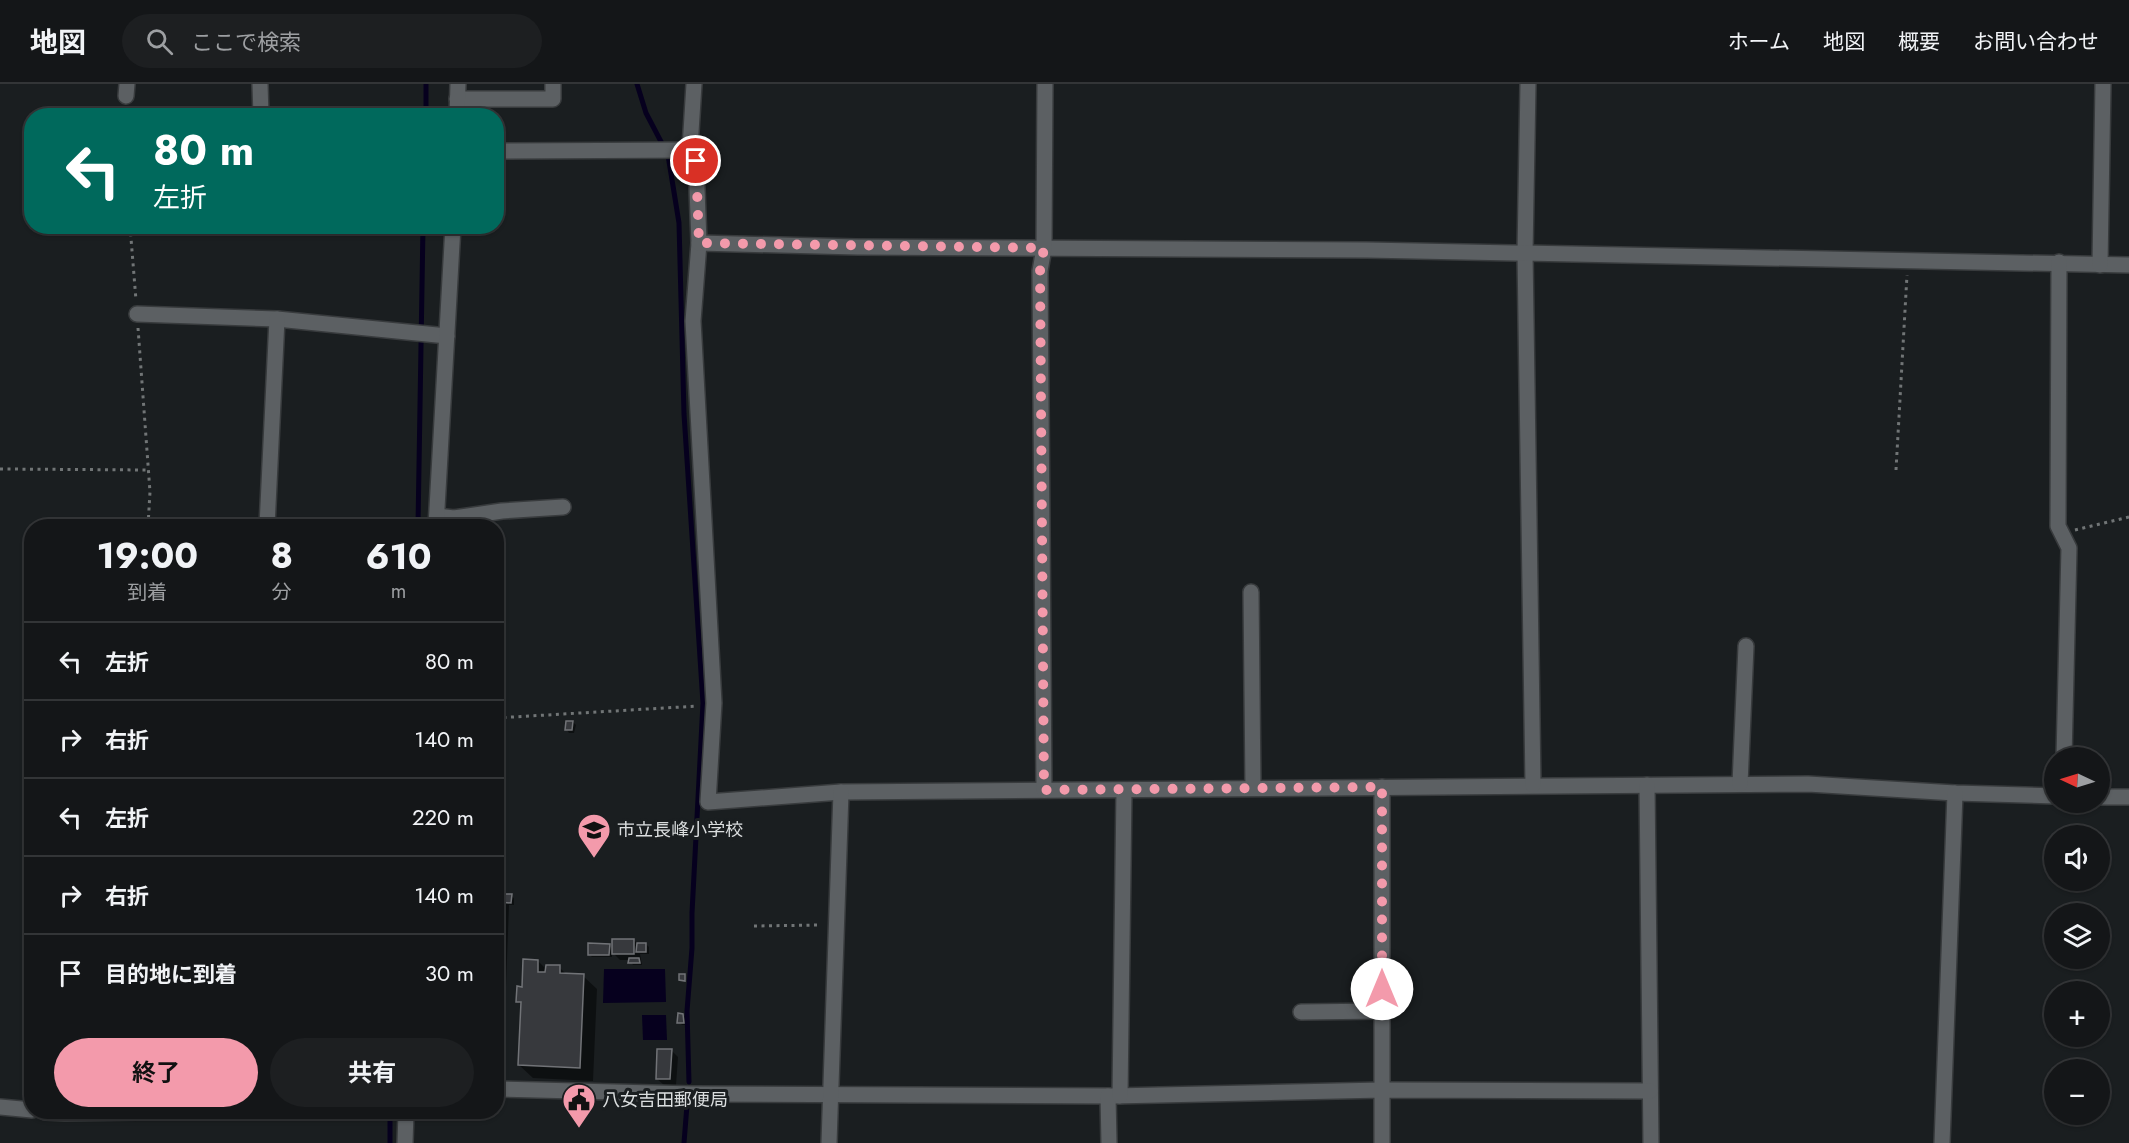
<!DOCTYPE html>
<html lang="ja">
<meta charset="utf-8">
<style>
body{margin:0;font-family:Jost,"Noto Sans JP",sans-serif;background:#1d1f21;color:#f1f3f6;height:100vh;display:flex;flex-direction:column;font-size:22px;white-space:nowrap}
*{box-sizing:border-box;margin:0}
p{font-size:20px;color:#9d9fa2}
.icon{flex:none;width:33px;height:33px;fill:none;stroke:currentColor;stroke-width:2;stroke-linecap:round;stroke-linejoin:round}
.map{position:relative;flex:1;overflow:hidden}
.drawer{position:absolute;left:24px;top:435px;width:480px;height:600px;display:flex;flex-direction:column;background:#141618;border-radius:24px;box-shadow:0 2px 4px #0004,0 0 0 2px #333537}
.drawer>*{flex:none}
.top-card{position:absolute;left:24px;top:24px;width:480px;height:126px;border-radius:24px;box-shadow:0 2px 4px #0004,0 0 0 2px #333537;background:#00695c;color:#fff;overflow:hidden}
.needle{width:39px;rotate:274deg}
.buttons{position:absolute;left:2044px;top:663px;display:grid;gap:12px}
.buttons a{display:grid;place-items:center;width:66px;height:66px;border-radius:50%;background:#141618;box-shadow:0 2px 4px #0004,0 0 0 2px #333537;font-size:30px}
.pin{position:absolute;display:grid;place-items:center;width:51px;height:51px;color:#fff;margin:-26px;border:3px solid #fff;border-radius:50%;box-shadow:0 2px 6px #0007}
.me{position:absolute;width:66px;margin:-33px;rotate:0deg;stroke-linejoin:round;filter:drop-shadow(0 0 4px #0008)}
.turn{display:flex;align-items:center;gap:21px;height:126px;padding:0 30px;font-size:27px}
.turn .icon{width:78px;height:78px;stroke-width:2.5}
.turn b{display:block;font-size:42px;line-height:51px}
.eta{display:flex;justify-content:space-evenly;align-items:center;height:102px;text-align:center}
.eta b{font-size:36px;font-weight:700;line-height:42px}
.primary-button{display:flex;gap:12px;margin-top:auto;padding:12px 30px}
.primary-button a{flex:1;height:69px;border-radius:36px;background:#f39aab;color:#111;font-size:24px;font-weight:700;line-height:69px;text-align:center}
.primary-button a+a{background:#1d1f21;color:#f1f3f6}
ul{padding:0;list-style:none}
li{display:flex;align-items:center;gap:18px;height:78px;padding:0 30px;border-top:2px solid #333537}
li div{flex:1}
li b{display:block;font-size:22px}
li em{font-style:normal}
header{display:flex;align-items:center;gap:36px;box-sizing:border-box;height:84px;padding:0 30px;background:#141618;border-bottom:2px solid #333537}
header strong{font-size:28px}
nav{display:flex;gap:33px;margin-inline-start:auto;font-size:21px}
.search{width:420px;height:54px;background:#1d1f21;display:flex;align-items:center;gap:15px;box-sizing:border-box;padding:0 21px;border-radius:33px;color:#9d9fa2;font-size:22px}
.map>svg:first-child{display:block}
.water{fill:#06001e}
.shadow{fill:#0007}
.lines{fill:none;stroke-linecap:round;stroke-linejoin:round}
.stream{stroke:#06001e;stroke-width:5}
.building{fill:#37393d;stroke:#717377;stroke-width:1.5}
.minor-casing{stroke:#383b3d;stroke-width:18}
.path{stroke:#717576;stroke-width:3;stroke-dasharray:3 4.5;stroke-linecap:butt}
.minor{stroke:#5c6063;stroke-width:15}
.route{stroke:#f39aab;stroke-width:10;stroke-dasharray:0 18}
.labels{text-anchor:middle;stroke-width:6;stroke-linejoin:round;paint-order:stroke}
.poi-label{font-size:18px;fill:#dbdedf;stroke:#1a1e20;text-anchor:start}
</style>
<header>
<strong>地図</strong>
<div class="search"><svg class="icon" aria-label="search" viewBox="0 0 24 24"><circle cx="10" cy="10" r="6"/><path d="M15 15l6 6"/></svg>ここで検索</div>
<nav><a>ホーム</a><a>地図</a><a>概要</a><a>お問い合わせ</a></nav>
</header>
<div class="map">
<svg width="2129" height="1059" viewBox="0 0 2129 1059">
<rect width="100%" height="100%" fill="#1a1e20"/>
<g class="water">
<polygon points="604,885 665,885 666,918 603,919"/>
<polygon points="642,931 666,931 667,956 643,956"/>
</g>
<g class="shadow">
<polygon points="573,638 576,641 574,649 569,649 567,646"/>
<polygon points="496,658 501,663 496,781"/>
<polygon points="496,800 508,811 514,814 514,821 509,821 503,983 496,982"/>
<polygon points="634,856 638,860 646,860 649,863 649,870 640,870 642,881 633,881 630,876 620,876 612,868 612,873 592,873 589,870 609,862 614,866"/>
<polygon points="538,877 547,886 559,883 567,891 583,892 597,905 593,997 533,994 519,981 522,922 518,917"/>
<polygon points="683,931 686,934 686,941 682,941 679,938"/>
<polygon points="672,967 678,973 676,1001 664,1001 657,995"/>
</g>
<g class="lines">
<g class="stream">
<polyline points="426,0 426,32"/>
<polyline points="637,0 646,29 668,71 679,139 684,330 703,619 692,829 692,864 687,927 689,998"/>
<polyline points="418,442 423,142"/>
<polyline points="390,1028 390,1059"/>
<polyline points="684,1059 687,1021"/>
</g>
</g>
<g class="building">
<polygon points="566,637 573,637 572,646 565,646"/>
<polygon points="498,810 512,810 511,819 498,818"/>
<rect x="612" y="855" width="22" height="15"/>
<polygon points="588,859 610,860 609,871 588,871"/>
<polygon points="637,859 646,859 646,868 636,868"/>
<polygon points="629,874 639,874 640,879 628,879"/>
<polygon points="523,875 538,876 538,888 545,888 546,881 560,881 560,889 584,890 580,984 518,981 521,918 516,918 517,902 522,903"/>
<polygon points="679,890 685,890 685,897 679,896"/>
<polygon points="678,929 683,930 684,939 677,939"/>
<polygon points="657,965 672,965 670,995 656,995"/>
</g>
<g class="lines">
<g class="minor-casing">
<g id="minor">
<polyline points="260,0 261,32"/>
<polyline points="694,0 690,64 696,77 699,159 693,237 714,619 708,718 841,708 1808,700 1955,709 2055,712"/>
<polyline points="1528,0 1525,169 1533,701"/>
<polyline points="126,12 127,0"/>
<polyline points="457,15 553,15 553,0"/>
<polyline points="457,32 458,0"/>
<polyline points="496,67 691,66"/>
<polyline points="699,159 857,163 1367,166 2129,181"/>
<polyline points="2059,178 2058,442 2069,464 2064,674"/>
<polyline points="2100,181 2103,0"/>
<polyline points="137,230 277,235 447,252"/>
<polyline points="437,432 454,434 502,427 563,423"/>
<polyline points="267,442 277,235"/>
<polyline points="436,442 453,142"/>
<polyline points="1251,508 1253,704"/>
<polyline points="1740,700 1746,562"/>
<polyline points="1647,701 1651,1059"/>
<polyline points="1044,706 1040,187 1044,164 1045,0"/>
<polyline points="2100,713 2129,713"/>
<polyline points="1301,928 1382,927"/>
<polyline points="496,1005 692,1010 1114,1012 1382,1006 1650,1007"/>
<polyline points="1108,1012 1109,1059"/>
<polyline points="1120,1012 1124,706"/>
<polyline points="0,1023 32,1026"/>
<polyline points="45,1028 65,1029 136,1028"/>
<polyline points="405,1059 406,1028"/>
<polyline points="829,1059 841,708"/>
<polyline points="1382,1059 1382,703"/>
<polyline points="1942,1059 1955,709"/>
</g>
</g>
<g class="path">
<polyline points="130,142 136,216"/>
<polyline points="138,244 150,408 148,442"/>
<polyline points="0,385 149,386"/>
<polyline points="1896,386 1907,191"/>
<polyline points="2075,446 2129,433"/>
<polyline points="496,634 698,622"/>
<polyline points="754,842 821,841"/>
</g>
<use href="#minor" class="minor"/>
</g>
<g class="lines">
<polyline class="route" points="696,77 699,159 1044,164 1040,187 1044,706 1382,703 1382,905"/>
</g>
<defs>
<g id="school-pin" transform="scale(1.725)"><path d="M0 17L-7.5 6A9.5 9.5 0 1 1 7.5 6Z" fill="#f39aab" stroke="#1a1e20"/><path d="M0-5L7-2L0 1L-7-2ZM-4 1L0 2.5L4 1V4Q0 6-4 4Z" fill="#111"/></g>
<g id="civic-pin" transform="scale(1.725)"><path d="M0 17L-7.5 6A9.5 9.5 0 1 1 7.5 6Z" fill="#f39aab" stroke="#1a1e20"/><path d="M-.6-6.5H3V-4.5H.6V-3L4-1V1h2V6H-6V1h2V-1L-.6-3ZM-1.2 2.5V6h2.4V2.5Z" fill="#111"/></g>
</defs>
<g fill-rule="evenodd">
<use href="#school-pin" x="594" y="746"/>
<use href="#civic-pin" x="579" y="1016"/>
</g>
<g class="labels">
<g class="poi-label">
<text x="617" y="752">市立長峰小学校</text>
<text x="602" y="1022">八女吉田郵便局</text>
</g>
</g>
</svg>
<div class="buttons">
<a><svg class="needle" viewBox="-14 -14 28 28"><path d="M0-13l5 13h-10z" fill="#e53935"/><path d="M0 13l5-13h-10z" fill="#9d9fa2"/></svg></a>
<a><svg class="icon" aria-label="sound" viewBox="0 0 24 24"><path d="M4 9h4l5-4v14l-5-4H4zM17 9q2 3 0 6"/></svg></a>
<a><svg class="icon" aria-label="layers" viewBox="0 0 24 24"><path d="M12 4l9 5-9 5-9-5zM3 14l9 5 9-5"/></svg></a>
<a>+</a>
<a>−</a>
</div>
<div class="pin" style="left:696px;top:77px;background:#d93025"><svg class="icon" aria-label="arrive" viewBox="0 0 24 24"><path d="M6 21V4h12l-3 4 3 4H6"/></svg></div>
<svg class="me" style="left:1382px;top:905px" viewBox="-20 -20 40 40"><circle r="19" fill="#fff"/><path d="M0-13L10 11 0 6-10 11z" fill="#f39aab"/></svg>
<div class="top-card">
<div class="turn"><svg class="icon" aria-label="left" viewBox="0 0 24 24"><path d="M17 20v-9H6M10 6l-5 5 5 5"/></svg><div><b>80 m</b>左折</div></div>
</div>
<section class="drawer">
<div class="eta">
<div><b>19:00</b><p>到着</p></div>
<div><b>8</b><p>分</p></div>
<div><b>610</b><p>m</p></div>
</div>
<ul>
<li><svg class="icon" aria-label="left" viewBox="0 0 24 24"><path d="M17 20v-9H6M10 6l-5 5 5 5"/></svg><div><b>左折</b></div><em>80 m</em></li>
<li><svg class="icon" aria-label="right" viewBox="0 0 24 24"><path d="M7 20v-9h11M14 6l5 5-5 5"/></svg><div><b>右折</b></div><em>140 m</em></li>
<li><svg class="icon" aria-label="left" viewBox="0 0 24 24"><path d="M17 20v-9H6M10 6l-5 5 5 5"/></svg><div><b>左折</b></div><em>220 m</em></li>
<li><svg class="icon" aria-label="right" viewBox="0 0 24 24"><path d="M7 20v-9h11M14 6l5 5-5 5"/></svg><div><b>右折</b></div><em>140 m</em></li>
<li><svg class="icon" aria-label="arrive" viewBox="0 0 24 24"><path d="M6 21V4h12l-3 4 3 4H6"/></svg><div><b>目的地に到着</b></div><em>30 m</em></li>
</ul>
<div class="primary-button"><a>終了</a><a>共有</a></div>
</section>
</div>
